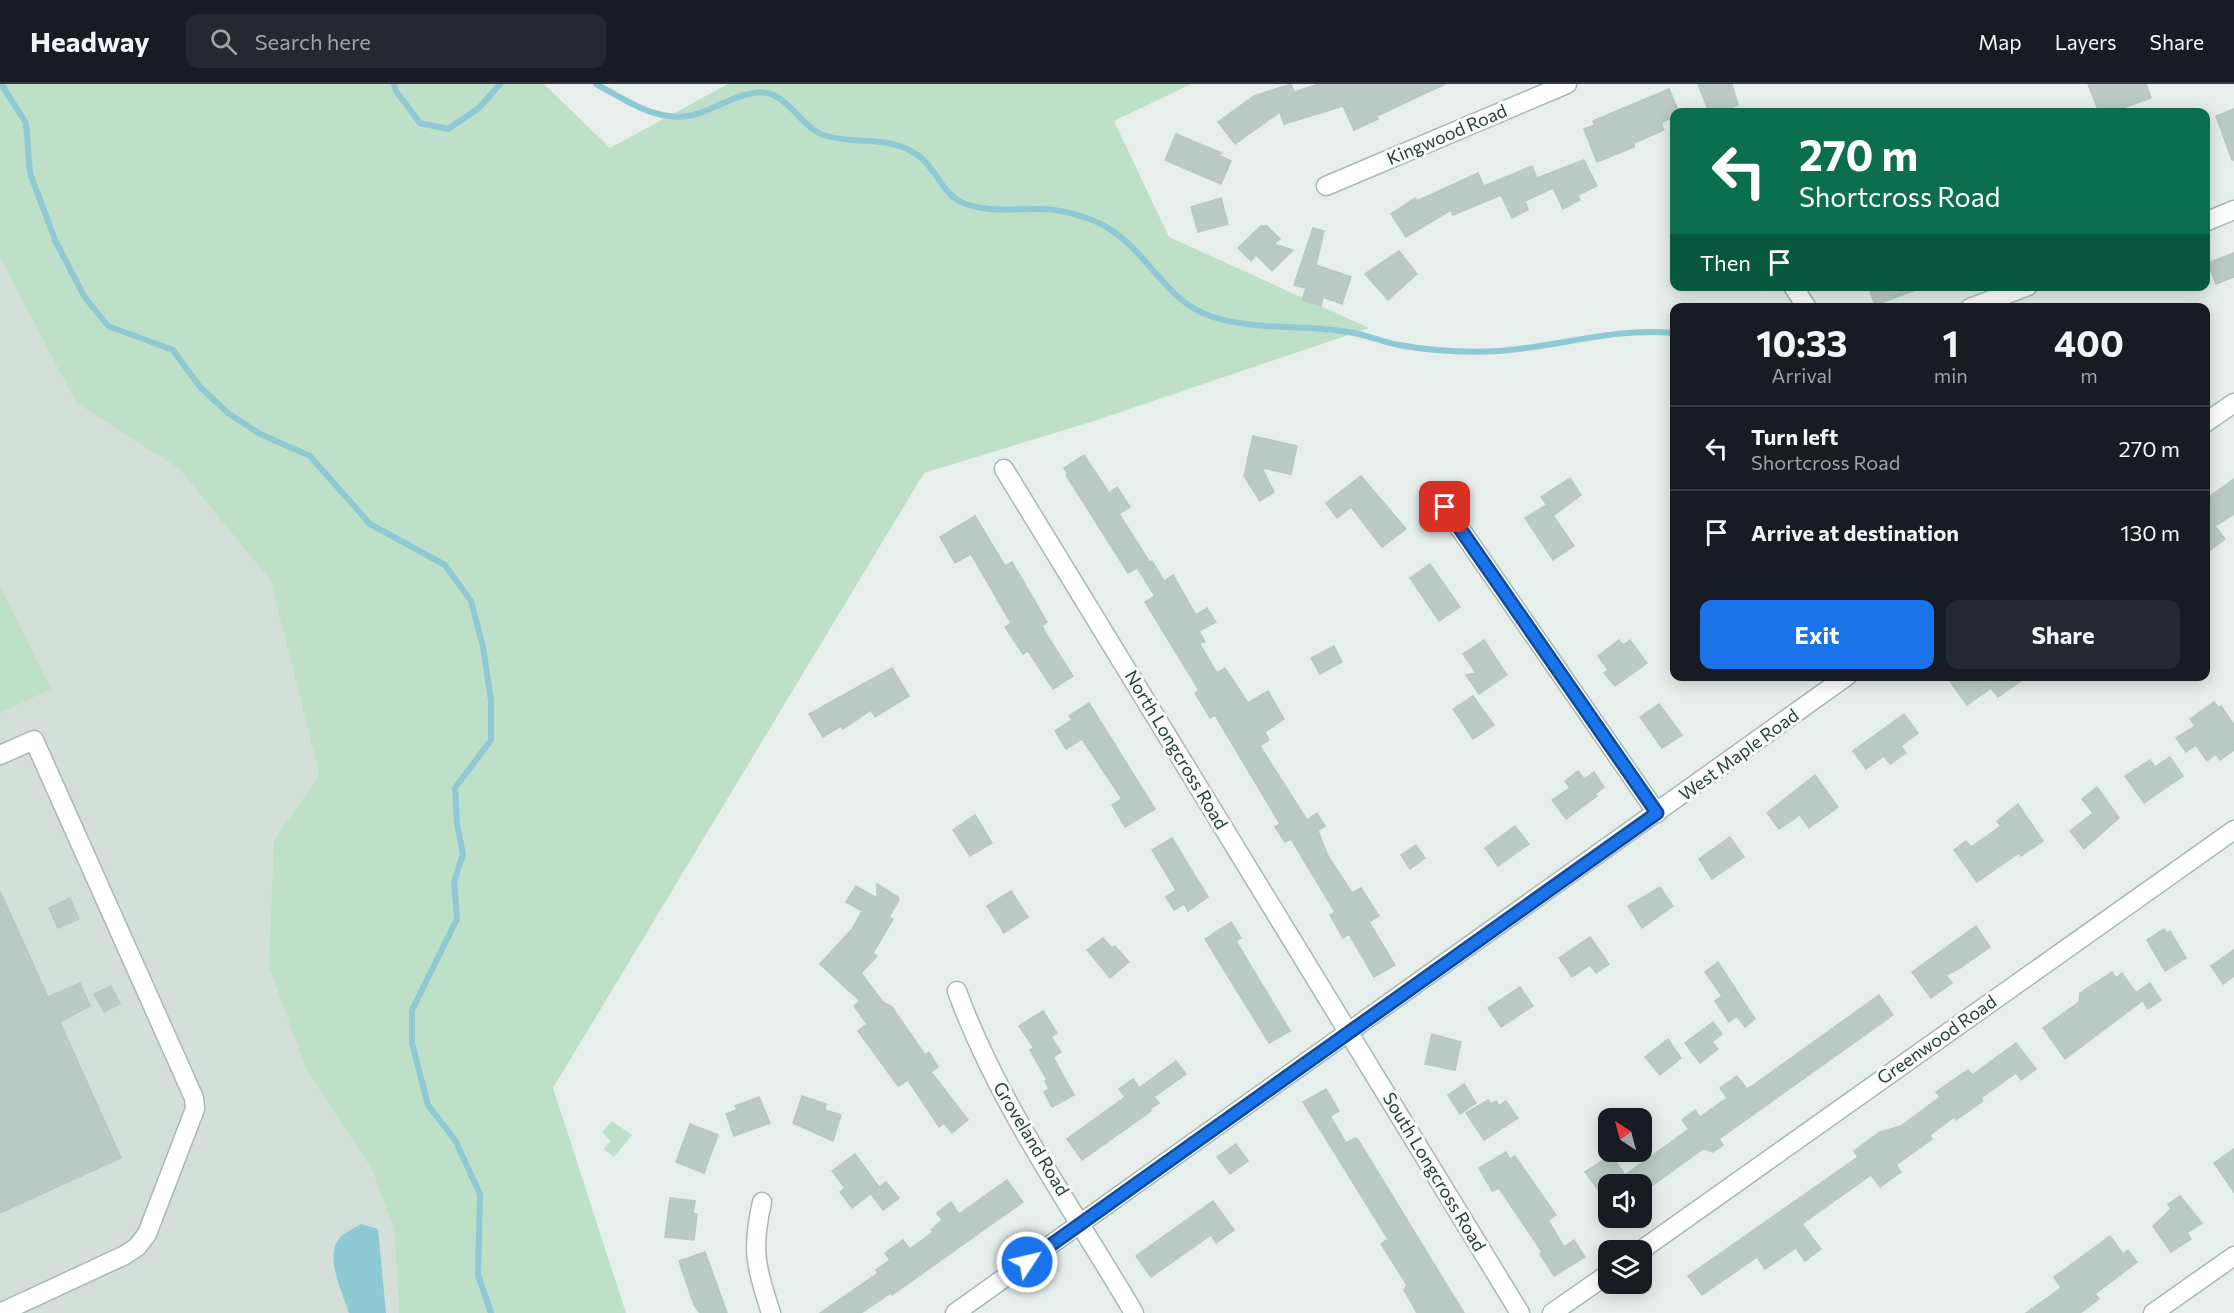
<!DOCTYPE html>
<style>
body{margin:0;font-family:Commissioner,sans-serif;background:#242831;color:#f1f3f6;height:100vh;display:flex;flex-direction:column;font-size:22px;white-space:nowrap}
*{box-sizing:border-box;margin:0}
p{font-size:20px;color:#9ea1a6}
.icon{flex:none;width:33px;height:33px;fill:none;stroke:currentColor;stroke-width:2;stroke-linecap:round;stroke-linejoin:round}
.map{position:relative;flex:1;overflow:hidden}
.panel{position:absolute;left:1670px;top:219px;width:540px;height:378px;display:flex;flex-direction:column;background:#171b24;border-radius:12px;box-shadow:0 3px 15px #0003}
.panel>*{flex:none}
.guide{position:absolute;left:1670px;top:24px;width:540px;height:183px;border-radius:12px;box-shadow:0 3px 15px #0003;background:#0b6e4f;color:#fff;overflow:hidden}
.needle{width:39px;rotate:324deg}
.controls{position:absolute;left:1598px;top:1024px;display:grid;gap:12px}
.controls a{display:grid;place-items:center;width:54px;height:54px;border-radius:12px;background:#171b24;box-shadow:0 3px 15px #0003;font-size:30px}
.pin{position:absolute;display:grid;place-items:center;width:51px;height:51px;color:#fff;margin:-26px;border-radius:12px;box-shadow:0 3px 9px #0006}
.me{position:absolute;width:66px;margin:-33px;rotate:55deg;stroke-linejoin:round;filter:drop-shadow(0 0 4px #0008)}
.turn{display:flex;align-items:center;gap:21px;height:126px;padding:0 30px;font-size:27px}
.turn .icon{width:78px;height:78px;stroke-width:2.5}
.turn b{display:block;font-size:42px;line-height:51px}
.then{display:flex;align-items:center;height:57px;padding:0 30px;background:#0003;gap:12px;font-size:22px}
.eta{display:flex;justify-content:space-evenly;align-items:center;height:102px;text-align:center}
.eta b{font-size:36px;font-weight:700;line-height:42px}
.button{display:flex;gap:12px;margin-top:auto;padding:12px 30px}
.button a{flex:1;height:69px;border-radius:12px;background:#1a73e8;color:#fff;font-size:24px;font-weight:700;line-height:69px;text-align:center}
.button a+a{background:#242831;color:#f1f3f6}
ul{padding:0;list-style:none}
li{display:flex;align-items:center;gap:18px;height:84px;padding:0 30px;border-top:2px solid #363941}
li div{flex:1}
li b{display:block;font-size:22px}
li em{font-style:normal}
header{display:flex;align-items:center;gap:36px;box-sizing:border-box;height:84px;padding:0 30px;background:#171b24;border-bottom:2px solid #363941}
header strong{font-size:28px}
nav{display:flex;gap:33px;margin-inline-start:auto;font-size:21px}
.search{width:420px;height:54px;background:#242831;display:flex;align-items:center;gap:15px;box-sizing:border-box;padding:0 21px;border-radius:12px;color:#9ea1a6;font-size:22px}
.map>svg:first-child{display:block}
.built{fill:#d4dfda}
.green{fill:#bfe0c8}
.water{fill:#8ec9d4}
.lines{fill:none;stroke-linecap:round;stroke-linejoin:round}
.stream{stroke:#8ec9d4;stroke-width:6}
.building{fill:#bbcac4;stroke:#b8c9c2;stroke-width:1.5}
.minor-casing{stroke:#a8b8b2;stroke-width:21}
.minor{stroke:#fff;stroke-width:18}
.route-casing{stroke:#114b97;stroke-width:15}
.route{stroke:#1a73e8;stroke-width:10}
.labels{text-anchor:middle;stroke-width:6;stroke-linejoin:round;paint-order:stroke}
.street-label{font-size:18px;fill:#24423a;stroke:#f7fbf9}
</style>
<header>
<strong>Headway</strong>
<div class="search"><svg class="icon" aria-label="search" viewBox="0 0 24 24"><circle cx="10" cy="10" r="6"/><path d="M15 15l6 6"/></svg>Search here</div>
<nav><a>Map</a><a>Layers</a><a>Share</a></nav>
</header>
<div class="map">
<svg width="2234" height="1229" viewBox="0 0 2234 1229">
<rect width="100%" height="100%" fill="#e6efeb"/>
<polygon class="built" points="0,174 76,319 179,385 270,496 319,691 274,756 306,985 372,1086 394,1145 399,1229 0,1229"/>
<g class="green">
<polygon points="0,0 544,0 610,64 728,0 1191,0 1114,37 1169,153 1369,244 1094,337 924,389 553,1004 626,1229 399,1229 394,1145 372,1086 306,985 269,883 274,756 319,691 270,496 179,385 76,319 0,174"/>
<polygon points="0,502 51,605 0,629"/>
<polygon points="612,1037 632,1051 614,1073 604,1065 611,1057 602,1048"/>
</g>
<path class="water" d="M361,1140l17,5 8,84h-37c-6,-20 -24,-54 -11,-73 4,-7 17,-12 23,-16z"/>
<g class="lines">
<g class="stream">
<polyline points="1,0 26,39 30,89 55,156 84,212 108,242 173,266 200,303 228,329 260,350 310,372 370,440 445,481 471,517 483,563 491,616 491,656 455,704 457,740 463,770 454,798 457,835 412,926 412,959 428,1021 455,1056 480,1110 478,1191 491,1229"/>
<polyline points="394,0 396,7 420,39 448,45 479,24 500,0"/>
<path d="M596,0c28,15 58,37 92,32 24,-3 54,-28 79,-23 23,5 36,35 56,42 34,11 66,-1 96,21 17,12 23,38 44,47 23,9 45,6 70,6 25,-1 57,7 78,21 39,25 56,73 102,87 44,14 90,7 135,15 17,2 34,10 51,13 33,6 66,8 100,6 59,-4 116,-24 175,-18"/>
</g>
</g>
<g class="building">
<polygon points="1291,0 1294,8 1319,0 1445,0 1377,32 1378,35 1354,46 1343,22 1284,40 1280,28 1235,60 1218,38 1254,12"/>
<polygon points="1698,0 1732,0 1738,21 1720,28 1709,28"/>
<polygon points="2088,0 2146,0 2151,14 2111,28 2099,28"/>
<polygon points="1669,5 1679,28 1674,28 1674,33 1661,39 1664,46 1634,59 1634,63 1597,78 1584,45 1595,41 1593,37"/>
<polygon points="2234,25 2234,76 2232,76 2216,32"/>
<polygon points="1176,50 1222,69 1218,71 1231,77 1221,100 1165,76"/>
<polygon points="1584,76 1597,102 1578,111 1580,116 1563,125 1553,104 1525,117 1528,126 1512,134 1501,111 1453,131 1451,126 1406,153 1391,130 1415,114 1417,117 1478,89 1484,102 1532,82 1537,94"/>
<polygon points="1221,114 1228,140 1198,148 1191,123"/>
<polygon points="1261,142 1267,142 1280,155 1274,160 1293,166 1272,187 1256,171 1251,177 1238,164"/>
<polygon points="1313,144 1324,147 1316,181 1351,193 1342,220 1323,213 1321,222 1302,216 1306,204 1294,201"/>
<polygon points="1399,167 1417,190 1388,216 1365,190"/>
<polygon points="2234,169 2234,193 2216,200 2208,179"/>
<polygon points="1868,202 1920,202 1921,204 1875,221"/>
<polygon points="1253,352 1297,362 1291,390 1262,384 1274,408 1260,417 1244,392"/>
<polygon points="1084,371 1109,409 1117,403 1130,423 1119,430 1149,477 1128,489 1066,391 1068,390 1064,384"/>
<polygon points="1361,392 1406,445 1382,463 1351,423 1337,434 1326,419"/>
<polygon points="1570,394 1581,411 1554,431 1541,413"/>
<polygon points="2234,395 2234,430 2215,442 2225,455 2205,470 2205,416"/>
<polygon points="1546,421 1574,462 1553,476 1525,434"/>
<polygon points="975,432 1005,482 1012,478 1047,538 1042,542 1045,548 1073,592 1053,605 1028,567 1023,570 1005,543 1011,539 971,470 955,479 940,453"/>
<polygon points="1152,477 1164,497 1173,491 1196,531 1207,524 1216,538 1199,547 1205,558 1199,559 1217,589 1225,584 1248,619 1268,607 1284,635 1265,648 1269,656 1260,662 1307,736 1317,729 1325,742 1318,747 1328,772 1352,809 1361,804 1379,832 1369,838 1395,881 1374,893 1349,850 1343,854 1330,831 1335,828 1291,755 1285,758 1275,743 1280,740 1215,631 1210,634 1195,609 1199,606 1145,518 1155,512 1138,485"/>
<polygon points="1430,480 1460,523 1439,537 1410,494"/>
<polygon points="1484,556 1507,591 1479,610 1466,591 1476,589 1463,570"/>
<polygon points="1619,556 1623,561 1630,556 1647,579 1615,602 1604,589 1608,586 1598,572"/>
<polygon points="1334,562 1342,578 1320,590 1311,574"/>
<polygon points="892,584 909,612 875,633 871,626 843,645 841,642 823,653 809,630"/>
<polygon points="1946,592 2028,592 1998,613 1991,604 1967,621"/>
<polygon points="1473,612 1494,641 1473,655 1453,625"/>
<polygon points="2214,618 2219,624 2221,622 2234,641 2234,666 2220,676 2216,670 2207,677 2196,661 2186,668 2176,654 2195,642 2190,635"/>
<polygon points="1089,619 1155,725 1125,743 1112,721 1122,715 1082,655 1066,665 1055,647 1072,636 1069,632"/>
<polygon points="1659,620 1682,651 1662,664 1640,633"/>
<polygon points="1904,630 1918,649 1901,662 1906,669 1890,680 1884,672 1866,685 1853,667"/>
<polygon points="2170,673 2183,692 2144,719 2125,692 2150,676 2155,683"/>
<polygon points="1578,687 1584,695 1594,688 1604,703 1595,710 1597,712 1566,735 1552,716 1570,704 1565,697"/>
<polygon points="1815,691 1838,723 1809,744 1800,731 1779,745 1767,729"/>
<polygon points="2097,703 2119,734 2084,765 2070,747 2093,729 2082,715"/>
<polygon points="2018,720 2043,757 2021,772 2019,769 1977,798 1954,766 1966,757 1971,763 2001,742 1997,737"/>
<polygon points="975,731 992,759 970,772 953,746"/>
<polygon points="1515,742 1529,760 1498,782 1485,764"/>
<polygon points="1730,753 1744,773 1712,795 1699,775"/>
<polygon points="1172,754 1208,813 1188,827 1184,820 1174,826 1166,813 1176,806 1152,766"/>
<polygon points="1416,761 1425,774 1410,785 1401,771"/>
<polygon points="877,800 898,813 899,816 889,833 893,835 873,869 877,872 861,889 883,918 892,923 925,971 929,968 938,983 931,988 968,1036 952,1049 944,1039 939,1043 908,996 898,1002 858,947 867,940 854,922 860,917 820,880 852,845 862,827 846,818 856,802 877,814"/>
<polygon points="1660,803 1673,822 1642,844 1628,822"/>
<polygon points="0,807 48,913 80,899 90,922 60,938 121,1074 0,1129"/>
<polygon points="1011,807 1028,833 1004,849 987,822"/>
<polygon points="70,814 79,835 58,844 49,824"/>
<polygon points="1231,838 1241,854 1236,857 1240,864 1290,947 1269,959 1205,855"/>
<polygon points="1976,842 1990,863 1960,884 1946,891 1952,899 1931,914 1912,888"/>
<polygon points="2164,845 2167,849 2170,847 2186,874 2165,887 2147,856"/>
<polygon points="1590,853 1609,880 1596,889 1590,881 1572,893 1559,874"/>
<polygon points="1103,854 1112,864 1115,862 1129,878 1110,894 1087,866"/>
<polygon points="2234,866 2234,892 2223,900 2211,882"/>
<polygon points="1718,878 1755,935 1745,943 1737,932 1729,938 1715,917 1722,912 1705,888"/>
<polygon points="2112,888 2116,894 2122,889 2142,917 2065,975 2043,944 2079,918 2080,909"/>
<polygon points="2150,899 2161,916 2148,925 2137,908"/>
<polygon points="111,902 120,920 104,928 94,910"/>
<polygon points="1520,903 1533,922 1501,943 1488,924"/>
<polygon points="1879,911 1893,931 1719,1055 1723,1061 1713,1068 1703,1065 1653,1101 1603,1101 1601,1110 1585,1088 1611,1071 1625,1091 1689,1045 1682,1036 1695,1026 1700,1033 1727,1014 1720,1004 1737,992 1747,1005 1752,1002"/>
<polygon points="1043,927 1057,949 1051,953 1061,968 1053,973 1074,1011 1052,1023 1044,1008 1049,1005 1045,997 1047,996 1030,966 1034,964 1019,942"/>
<polygon points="1713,938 1722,950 1712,958 1718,965 1700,979 1685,959"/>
<polygon points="1432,950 1461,958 1455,986 1425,980"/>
<polygon points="1668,955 1681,974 1660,991 1645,973"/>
<polygon points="2016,959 2036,985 2021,996 2016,989 1981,1014 1983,1017 1956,1036 1954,1033 1930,1051 1932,1055 1896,1081 1901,1088 1880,1103 1871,1091 1802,1140 1821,1165 1805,1177 1796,1164 1765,1185 1757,1173 1702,1211 1688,1192 1858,1073 1854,1067 1880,1048 1901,1042 1940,1013 1936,1008 1953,996 1968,986 1972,991"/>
<polygon points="1176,977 1186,990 1154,1013 1159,1019 1150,1025 1151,1027 1082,1076 1067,1055 1125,1013 1119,1005 1133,995 1139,1004"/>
<polygon points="1464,1000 1476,1019 1460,1030 1448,1011"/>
<polygon points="1326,1005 1339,1027 1330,1032 1346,1059 1356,1054 1360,1059 1464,1229 1417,1229 1404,1206 1407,1201 1381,1160 1388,1155 1303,1018"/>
<polygon points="802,1012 826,1020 825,1026 841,1031 833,1057 793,1039"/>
<polygon points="759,1013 770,1039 734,1052 726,1030 737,1026 735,1022"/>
<polygon points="1488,1016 1491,1020 1496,1017 1499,1022 1506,1017 1518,1034 1484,1056 1466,1029"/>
<polygon points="690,1040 718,1051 704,1089 676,1078"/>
<polygon points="1236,1060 1248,1077 1230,1090 1217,1073"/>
<polygon points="2234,1065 2234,1108 2214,1079"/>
<polygon points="1506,1068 1510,1075 1515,1072 1556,1131 1548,1136 1564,1163 1574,1156 1585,1173 1554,1192 1540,1170 1542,1168 1499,1104 1492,1107 1479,1084"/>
<polygon points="855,1070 879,1103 886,1098 899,1114 883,1126 871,1110 877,1105 852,1124 840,1108 845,1104 832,1087"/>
<polygon points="1007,1096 1023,1118 992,1140 892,1211 891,1209 861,1229 820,1229 878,1189 876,1186 890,1176 885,1169 903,1156 910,1165 933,1148 931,1146 942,1136 937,1129 951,1118 959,1130"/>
<polygon points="2180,1112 2202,1139 2187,1149 2191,1155 2171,1168 2153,1142 2171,1125 2168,1120"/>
<polygon points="670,1114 695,1117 693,1129 697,1130 694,1156 665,1153"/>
<polygon points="1213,1117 1234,1146 1216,1159 1211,1151 1151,1193 1136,1172"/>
<polygon points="2110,1152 2123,1170 2128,1166 2137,1178 2095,1210 2099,1215 2080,1229 2026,1229 2061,1204 2054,1193"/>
<polygon points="705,1168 718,1204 727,1229 700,1229 694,1221 679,1177"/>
</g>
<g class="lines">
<g class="minor-casing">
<g id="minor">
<polyline points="1326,102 1567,0"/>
<polyline points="2205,138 2234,126"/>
<polyline points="1793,202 1807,224"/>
<polyline points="1970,224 2028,202"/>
<polyline points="2205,339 2234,319"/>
<polyline points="1004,385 1520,1229"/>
<polyline points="1445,423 1657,729"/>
<polyline points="0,671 34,656 194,1014 195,1025 147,1150 137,1163 125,1171 0,1229"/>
<path d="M957,907c41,113 116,218 177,322"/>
<path d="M762,1118c-11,48 -6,66 9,111"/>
<polyline points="1640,1167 2234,746"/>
<polyline points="955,1229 1847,592"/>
<polyline points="1552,1229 1608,1190"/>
<polyline points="2153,1229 2234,1172"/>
</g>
</g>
<use href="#minor" class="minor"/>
</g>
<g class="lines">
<g class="route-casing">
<polyline id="route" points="1027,1178 1657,729 1445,423"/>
</g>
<use href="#route" class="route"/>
</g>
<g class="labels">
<g class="street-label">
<text transform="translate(1447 51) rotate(-23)" y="6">Kingwood Road</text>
<text transform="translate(1176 666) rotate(59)" y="6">North Longcross Road</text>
<text transform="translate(1739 671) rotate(-36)" y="6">West Maple Road</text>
<text transform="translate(1937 956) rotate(-35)" y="6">Greenwood Road</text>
<text transform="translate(1031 1055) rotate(59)" y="6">Groveland Road</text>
<text transform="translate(1434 1088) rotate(59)" y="6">South Longcross Road</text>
</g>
</g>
</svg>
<div class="controls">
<a><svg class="needle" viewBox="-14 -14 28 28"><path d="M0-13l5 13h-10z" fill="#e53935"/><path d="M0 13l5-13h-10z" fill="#9ea1a6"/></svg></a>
<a><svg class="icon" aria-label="sound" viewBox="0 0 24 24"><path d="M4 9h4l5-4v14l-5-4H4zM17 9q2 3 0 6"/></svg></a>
<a><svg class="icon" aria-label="layers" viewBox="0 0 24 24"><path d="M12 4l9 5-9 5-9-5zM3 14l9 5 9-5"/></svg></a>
</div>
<div class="pin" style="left:1445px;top:423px;background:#d93025"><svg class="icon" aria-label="arrive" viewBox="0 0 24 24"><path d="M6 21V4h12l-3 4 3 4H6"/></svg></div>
<svg class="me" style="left:1027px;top:1178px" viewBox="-20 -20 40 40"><circle r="17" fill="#1a73e8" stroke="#fff" stroke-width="3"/><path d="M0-11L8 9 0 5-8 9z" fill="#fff"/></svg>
<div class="guide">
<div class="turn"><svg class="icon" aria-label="left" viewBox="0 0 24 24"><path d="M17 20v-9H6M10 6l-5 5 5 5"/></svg><div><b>270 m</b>Shortcross Road</div></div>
<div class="then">Then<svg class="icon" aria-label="arrive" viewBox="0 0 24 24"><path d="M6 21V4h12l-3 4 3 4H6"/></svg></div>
</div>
<section class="panel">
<div class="eta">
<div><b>10:33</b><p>Arrival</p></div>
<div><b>1</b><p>min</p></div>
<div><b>400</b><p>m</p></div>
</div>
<ul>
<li><svg class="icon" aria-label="left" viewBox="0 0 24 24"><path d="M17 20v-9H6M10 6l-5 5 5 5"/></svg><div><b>Turn left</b><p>Shortcross Road</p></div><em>270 m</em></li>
<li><svg class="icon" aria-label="arrive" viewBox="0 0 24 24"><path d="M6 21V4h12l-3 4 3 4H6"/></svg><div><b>Arrive at destination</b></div><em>130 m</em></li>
</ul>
<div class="button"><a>Exit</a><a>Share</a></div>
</section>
</div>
